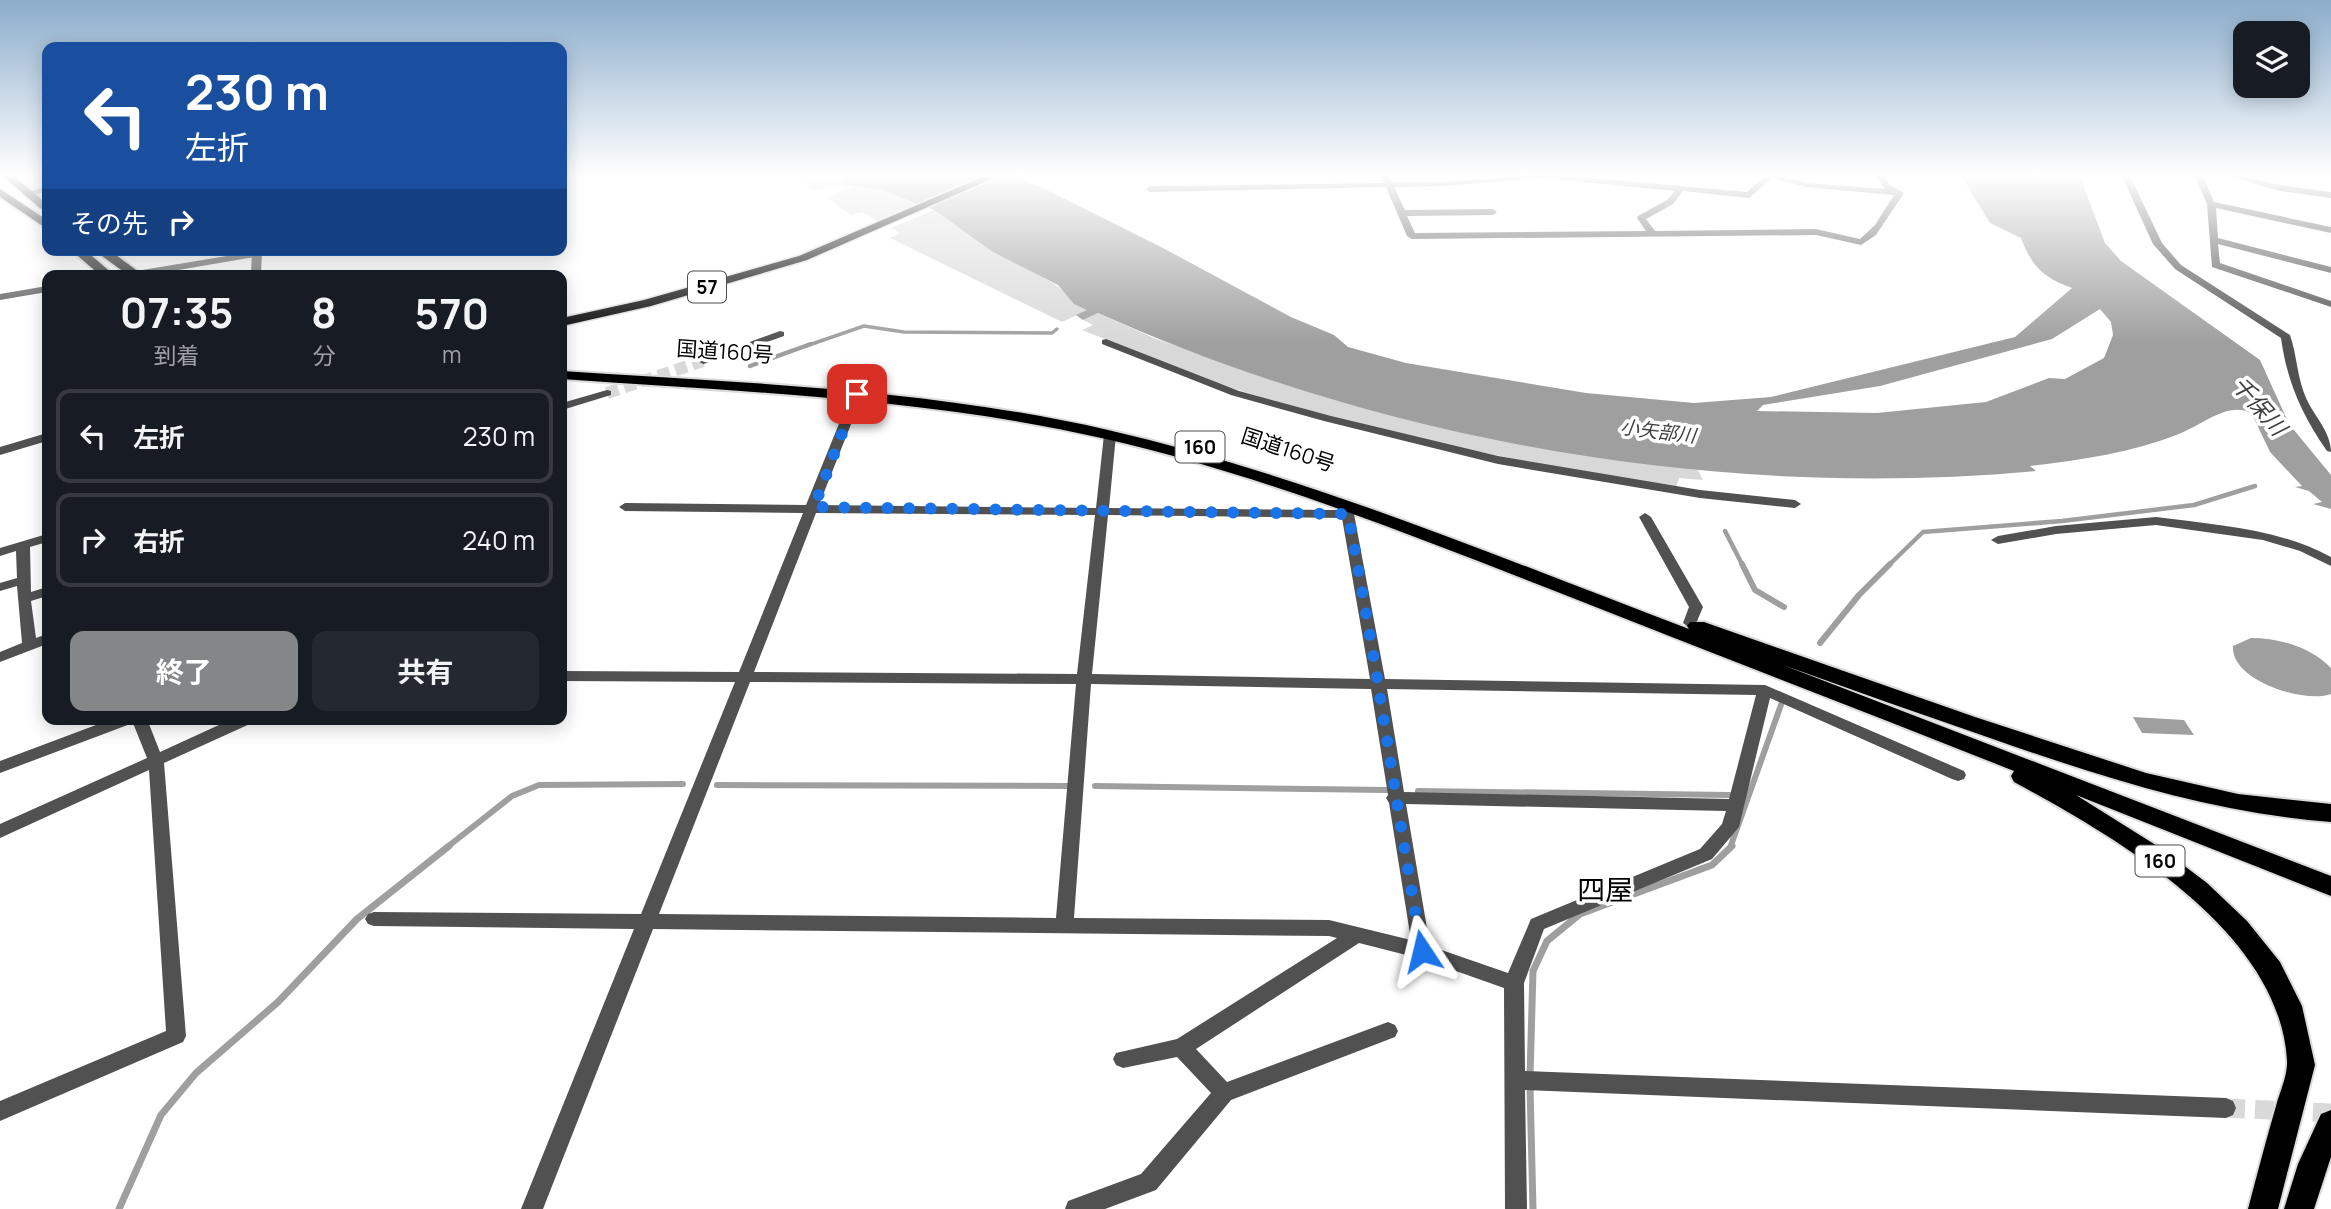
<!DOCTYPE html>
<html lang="ja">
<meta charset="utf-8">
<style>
body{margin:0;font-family:Manrope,"Noto Sans JP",sans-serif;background:#242831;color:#f1f3f6;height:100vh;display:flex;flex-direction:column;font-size:26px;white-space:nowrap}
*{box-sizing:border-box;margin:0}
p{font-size:23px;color:#9ea1a6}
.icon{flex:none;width:38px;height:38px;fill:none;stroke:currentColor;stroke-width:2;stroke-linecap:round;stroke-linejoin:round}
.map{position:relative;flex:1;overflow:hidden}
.sheet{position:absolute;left:42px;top:270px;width:525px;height:455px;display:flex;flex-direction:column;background:#171b24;border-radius:14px;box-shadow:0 4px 18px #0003}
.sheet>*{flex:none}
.top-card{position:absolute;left:42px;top:42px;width:525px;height:214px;border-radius:14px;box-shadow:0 4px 18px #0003;background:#1a4fa0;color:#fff;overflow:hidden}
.tools{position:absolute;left:2233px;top:21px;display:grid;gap:14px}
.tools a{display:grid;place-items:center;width:77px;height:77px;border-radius:14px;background:#171b24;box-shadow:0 4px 18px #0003;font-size:35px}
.pin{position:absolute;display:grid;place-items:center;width:60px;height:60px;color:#fff;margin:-30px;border-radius:14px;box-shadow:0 4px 10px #0006}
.me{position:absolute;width:77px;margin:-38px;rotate:350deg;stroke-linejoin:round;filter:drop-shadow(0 0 5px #0008)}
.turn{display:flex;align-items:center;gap:24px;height:147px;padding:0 28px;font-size:32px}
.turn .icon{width:91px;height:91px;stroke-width:2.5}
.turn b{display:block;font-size:49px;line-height:60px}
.then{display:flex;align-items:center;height:66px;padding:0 28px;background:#0003;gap:14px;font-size:26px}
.eta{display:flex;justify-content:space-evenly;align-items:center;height:119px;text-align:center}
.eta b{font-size:42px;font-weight:700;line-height:49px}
.action{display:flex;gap:14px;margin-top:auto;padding:14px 28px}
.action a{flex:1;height:80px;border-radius:14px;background:#858687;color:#fff;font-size:28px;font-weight:700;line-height:80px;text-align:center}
.action a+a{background:#242831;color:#f1f3f6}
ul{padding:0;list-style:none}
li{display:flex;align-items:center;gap:21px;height:94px;margin:0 14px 10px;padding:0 14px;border:4px solid #363941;border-radius:14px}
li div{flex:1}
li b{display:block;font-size:26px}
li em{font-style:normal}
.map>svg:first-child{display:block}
.green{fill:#d8d8d8}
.water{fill:#9f9f9f;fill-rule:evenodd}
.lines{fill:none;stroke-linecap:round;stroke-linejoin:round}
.stream-far3{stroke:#9f9f9f;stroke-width:3.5}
.stream-far2{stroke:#9f9f9f;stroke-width:4.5}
.stream-far1{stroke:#9f9f9f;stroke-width:6}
.stream{stroke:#9f9f9f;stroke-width:7}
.minor-tunnel-far1{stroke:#d9d9d9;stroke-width:12;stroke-dasharray:12 6;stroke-linecap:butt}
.minor-tunnel{stroke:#d9d9d9;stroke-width:19;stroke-dasharray:19 10;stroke-linecap:butt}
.primary-casing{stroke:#dbdbdb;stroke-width:3}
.trunk-casing{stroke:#dbdbdb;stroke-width:4}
.minor{fill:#515151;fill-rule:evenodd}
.tertiary{fill:#515151;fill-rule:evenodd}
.primary{fill:#000;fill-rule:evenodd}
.trunk{fill:#000;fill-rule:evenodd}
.route{stroke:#1a73e8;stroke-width:12;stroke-dasharray:0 21.6}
.labels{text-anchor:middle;stroke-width:7;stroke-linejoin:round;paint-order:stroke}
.shield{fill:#fff;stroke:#4c4c4c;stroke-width:2}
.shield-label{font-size:19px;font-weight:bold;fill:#000}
.far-water-label{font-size:19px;font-style:italic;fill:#404040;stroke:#fff}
.street-label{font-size:21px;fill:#000;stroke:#fff}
.water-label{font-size:23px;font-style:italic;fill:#404040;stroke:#fff}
.near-neighbourhood-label{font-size:28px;fill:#000;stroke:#fff}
</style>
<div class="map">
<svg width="2331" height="1209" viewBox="0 0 2331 1209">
<rect width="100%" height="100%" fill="#fff"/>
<g class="green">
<polygon points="787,174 843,174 841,179 848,185 814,190"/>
<polygon points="853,186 882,190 920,203 879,221 862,212 851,215 827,198"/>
<path d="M934,210c38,30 79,49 120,74 13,7 18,20 34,26l-26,12 -172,-84 10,-5 -8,-5z"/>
<path d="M1098,313l58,26 218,71 186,41 138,19 5,10 -24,-2 -3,10c-143,-24 -285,-51 -425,-94 -57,-17 -113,-42 -169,-64l11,-5 -10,-5z"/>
</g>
<g class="water">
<path d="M843,174h165l29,11 126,63 128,69 43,18 14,12 58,16 180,30 108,10 77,-6 244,-60 57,-49c-29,-11 -40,-21 -51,-50l-31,-15 -30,-49h119l26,69 16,18 139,99 29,64 42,51v34l-18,-5 9,-2 -13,-11 -14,-4 7,-1 -32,-34 -18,-38c-22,-14 -50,11 -73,20 -48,19 -99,26 -149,32l6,5c-316,29 -647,-28 -938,-158l-15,7 -7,-5 11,-5 -13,-6 -16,-19 -65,-33 -59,-42 -52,-20 -37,-5zM2100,309l11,13 2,13 -9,23 -39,21 -16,-1 -63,24 -109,11 -120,-2 6,-6 117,-19 172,-47z"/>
<path d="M2251,638c29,0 59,9 80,30v26c-27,10 -101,-14 -98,-48z"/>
<polygon points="2133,717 2184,720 2194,735 2142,733"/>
</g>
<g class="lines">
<polyline class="stream-far3" points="806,346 864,326 904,332 1052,333 1057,329"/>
<g class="stream-far2">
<polyline points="750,366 811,344"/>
<polyline points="1725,531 1743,566"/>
<polyline points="1888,566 1923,532 2062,521 2194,505 2255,486"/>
</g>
<g class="stream-far1">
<polyline points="1742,564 1755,590 1784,607"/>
<polyline points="1820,643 1859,595 1890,564"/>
<polyline points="717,785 1069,786"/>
<polyline points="1095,786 1387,790"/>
<polyline points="1418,791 1729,795"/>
<polyline points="446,848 512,796 539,785 683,784"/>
<polyline points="1730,848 1782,702"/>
</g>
<g class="stream">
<polyline points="1530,1076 1533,971 1547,941 1580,914 1712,865 1732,846"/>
<polyline points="1530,1086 1533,1209"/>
<polyline points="119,1209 161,1115 196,1073 278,1002 357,919 449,846"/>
</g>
<polyline class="minor-tunnel-far1" points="607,393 703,361"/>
<polyline class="minor-tunnel" points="2226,1108 2331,1113"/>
<g class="primary-casing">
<polygon id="primary" points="989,174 1003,174 807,260 651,306 562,326 562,318 644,300 799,256"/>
</g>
<g class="trunk-casing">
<g id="trunk">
<polygon points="0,174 11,174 47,204 47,214"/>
<polygon points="0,189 47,220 47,229 0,197"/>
<polygon points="71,250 85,250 114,275 100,275"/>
<polygon points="94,250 109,250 143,275 128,275"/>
<path d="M562,371c183,12 367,18 546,59 200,46 390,127 581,199l-2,-3 3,-4h14l271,95 171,56 92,21 93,10v18c-119,-9 -229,-45 -341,-84 -69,-24 -138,-48 -207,-73l548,211v20l-255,-101 86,54 45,34 40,38 33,41 22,44 13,59 -37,144h-30c9,-34 18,-69 28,-103 4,-15 12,-31 11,-46 -8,-130 -172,-223 -273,-278l-3,-6 3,-5c-151,-60 -303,-118 -454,-178 -149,-58 -298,-118 -454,-154 -178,-41 -362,-47 -544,-60z"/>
<polygon points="2331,1110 2331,1157 2314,1209 2284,1209 2298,1164 2321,1114"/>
</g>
</g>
<g class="minor">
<path d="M1380,174h8l4,8h51l105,-8 199,18 18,-16 -3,-2h14l30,9 79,6 -10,-15h8l7,11 14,8 -28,42 -15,10 -45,-10 -404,4 -5,-3 -21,-49 -236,5 -4,-3 4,-3 234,-3zM1542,178l133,13 -8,9 -29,16 -1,2 9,13 -231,2 -8,-17 86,-1 4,-3 -4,-3 -88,1 -11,-23 49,-1zM1772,178l34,9 88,8 -19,30 -15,14 -44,-10 -161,2 -9,-12 27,-15 10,-13 66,7z"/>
<path d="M2121,174h8l33,69 19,22 109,70c7,20 7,43 16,63 8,18 25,34 25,54l-4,-1c-25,-36 -40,-69 -46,-113l-106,-69 -22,-25z"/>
<polygon points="2194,174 2202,174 2214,202 2331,227 2331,233 2216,208 2218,238 2331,267 2331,273 2218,244 2220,263 2331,301 2331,307 2212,267 2207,204"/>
<polygon points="2220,174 2234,174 2280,185 2331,192 2331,198 2280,191"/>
<polygon points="47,186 47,191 27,197 23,194"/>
<polygon points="252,250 262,250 261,275 251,275"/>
<polygon points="780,331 784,332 784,336 707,363 703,364 698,361"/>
<polygon points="1106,339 1239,391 1331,416 1498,456 1700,490 1795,500 1801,504 1795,508 1700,498 1498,464 1324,421 1231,395 1102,344 1102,340"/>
<polygon points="607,390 611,391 611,395 562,410 562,403"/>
<path d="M857,391l6,3 -44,111 277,3 8,-73 6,-4 6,4 -7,73 231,2 2,-5h8l4,9 31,165 380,6 199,86 2,4 -2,4 -6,2 -6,-2 -182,-81 -31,129 -27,32 -168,70 -20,54 1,88 701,27 7,3 3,7 -3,7 -7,3 -701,-28 2,119h-22l-1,-221 -82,-29 -63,-16 -163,106 31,33 161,-60 7,3 3,6 -3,6 -164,63 -75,90 -51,19h-40l3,-8 73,-27 70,-81 -34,-36 -54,11 -7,-3 -3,-6 3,-6 61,-14 160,-101 -8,-2 -676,-7 -110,280h-22l113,-280 -260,-3 -6,-2 -3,-5 3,-5 6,-2 267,2 94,-232 -173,-1v-10l177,1 64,-159 -178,-2 -6,-4 6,-4 181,2 45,-111zM816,513l279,2 -18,159 -323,-2zM1108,515l234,3 28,161 -278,-5zM750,682l326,2 -20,234 -397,-4zM1091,684l280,5 17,106 -2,3 3,5 22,137 -82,-20 -255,-2zM1387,689l369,6 -27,104 -325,-7zM1406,804l320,7 -4,13 -22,25 -169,70 -23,54 -78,-27z"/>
<polygon points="47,433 47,441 0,455 0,447"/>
<polygon points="1645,513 1651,517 1703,607 1695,626 1690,628 1683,623 1689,607 1639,517"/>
<path d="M2156,517c59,8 122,11 175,40v9l-31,-15 -37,-11 -107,-15 -100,9 -58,10 -7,-4 7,-4 58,-10z"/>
<polygon points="47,534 47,542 30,547 31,592 47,587 47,596 31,601 36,638 47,634 47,644 0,662 0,652 22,643 17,586 0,591 0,583 17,578 16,551 0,556 0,548"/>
<polygon points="112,719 147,719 160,752 232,719 255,719 252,723 164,763 186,1036 183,1042 0,1121 0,1101 166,1031 149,770 0,838 0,824 147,758 133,723 0,773 0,761"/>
</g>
<g class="tertiary">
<polygon points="257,251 262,254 260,256 149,275 125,275 130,272"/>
<polygon points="47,286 47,292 0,300 0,294"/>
</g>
<use href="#primary" class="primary"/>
<use href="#trunk" class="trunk"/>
</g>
<linearGradient id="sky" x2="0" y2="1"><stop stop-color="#8baccb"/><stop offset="0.51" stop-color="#fff"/><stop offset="1" stop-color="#fff" stop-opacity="0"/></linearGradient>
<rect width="2331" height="343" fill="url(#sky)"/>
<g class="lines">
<path class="route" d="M857,394l-43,113 534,7c28,145 48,291 74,437"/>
</g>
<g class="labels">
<g class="shield">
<rect x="688" y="271.5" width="38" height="31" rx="5"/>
<rect x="1175.5" y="431.5" width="49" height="31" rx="5"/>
<rect x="2135.5" y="845.5" width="49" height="31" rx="5"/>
</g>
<g class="shield-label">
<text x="707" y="294">57</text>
<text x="1200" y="454">160</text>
<text x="2160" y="868">160</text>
</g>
<g class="far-water-label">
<text transform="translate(1658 431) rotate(7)" y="7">小矢部川</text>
</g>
<g class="street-label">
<text transform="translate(725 352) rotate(4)" y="7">国道160号</text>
<text transform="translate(1288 450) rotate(18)" y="7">国道160号</text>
</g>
<g class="water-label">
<text transform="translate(2259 406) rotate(49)" y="8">千保川</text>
</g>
<g class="near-neighbourhood-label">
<text x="1605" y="900">四屋</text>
</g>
</g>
</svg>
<div class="tools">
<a><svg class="icon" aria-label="layers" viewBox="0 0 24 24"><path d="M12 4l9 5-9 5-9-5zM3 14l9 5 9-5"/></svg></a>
</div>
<div class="pin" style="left:857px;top:394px;background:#d93025"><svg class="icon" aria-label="arrive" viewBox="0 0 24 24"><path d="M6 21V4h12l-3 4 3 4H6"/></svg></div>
<svg class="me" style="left:1422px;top:951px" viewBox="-20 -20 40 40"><path d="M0-17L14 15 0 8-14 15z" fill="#1a73e8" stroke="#fff" stroke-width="4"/></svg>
<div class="top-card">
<div class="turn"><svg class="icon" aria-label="left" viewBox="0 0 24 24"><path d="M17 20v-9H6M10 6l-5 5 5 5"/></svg><div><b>230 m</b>左折</div></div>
<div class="then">その先<svg class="icon" aria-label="right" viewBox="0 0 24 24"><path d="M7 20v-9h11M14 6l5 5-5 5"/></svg></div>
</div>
<section class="sheet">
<div class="eta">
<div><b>07:35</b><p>到着</p></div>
<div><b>8</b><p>分</p></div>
<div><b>570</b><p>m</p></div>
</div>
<ul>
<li><svg class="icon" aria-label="left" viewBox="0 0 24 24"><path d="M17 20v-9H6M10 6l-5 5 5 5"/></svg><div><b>左折</b></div><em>230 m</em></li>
<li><svg class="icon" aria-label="right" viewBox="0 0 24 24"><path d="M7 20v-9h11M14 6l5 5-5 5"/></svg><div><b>右折</b></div><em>240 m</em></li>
</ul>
<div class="action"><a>終了</a><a>共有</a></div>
</section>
</div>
